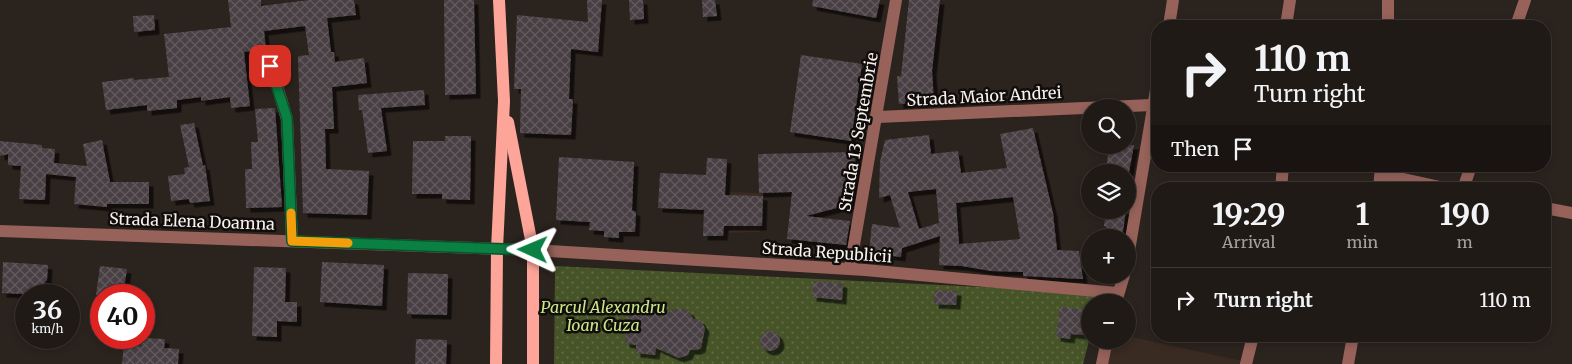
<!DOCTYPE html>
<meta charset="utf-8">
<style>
body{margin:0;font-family:Merriweather,serif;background:#2d2723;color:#f1f3f6;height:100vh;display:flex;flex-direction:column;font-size:19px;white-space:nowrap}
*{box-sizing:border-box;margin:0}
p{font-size:16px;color:#a2a1a1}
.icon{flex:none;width:28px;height:28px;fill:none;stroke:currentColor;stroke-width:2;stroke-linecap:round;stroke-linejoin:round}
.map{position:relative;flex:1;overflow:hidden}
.details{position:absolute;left:1151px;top:182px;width:400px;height:160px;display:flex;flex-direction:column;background:#201a16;border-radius:20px;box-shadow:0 2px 8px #0003,0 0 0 1px #3d3835}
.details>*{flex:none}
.hud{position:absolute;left:1151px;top:20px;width:400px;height:152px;border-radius:20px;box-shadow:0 2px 8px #0003,0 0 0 1px #3d3835;background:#201a16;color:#f1f3f6;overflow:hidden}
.buttons{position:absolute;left:1081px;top:99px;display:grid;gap:10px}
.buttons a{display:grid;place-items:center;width:55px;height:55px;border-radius:50%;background:#201a16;box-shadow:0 2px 8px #0003,0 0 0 1px #3d3835;font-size:25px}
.speed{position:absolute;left:15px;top:284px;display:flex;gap:10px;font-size:25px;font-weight:700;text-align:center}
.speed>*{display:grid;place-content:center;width:65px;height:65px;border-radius:50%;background:#201a16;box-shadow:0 2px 8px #0003,0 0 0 1px #3d3835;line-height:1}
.speed small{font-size:12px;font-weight:400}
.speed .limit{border:8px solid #d22;background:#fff;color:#111}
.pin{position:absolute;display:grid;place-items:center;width:42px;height:42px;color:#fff;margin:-21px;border-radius:10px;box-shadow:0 2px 8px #0006}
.me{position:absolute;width:55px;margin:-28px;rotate:271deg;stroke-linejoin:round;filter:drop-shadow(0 0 4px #0008)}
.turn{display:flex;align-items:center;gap:18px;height:105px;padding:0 20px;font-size:22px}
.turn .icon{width:65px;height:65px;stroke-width:2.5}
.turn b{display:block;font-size:35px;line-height:42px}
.then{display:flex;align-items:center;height:48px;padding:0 20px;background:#0003;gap:10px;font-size:19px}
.eta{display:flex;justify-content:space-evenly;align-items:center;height:85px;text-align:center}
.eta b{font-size:30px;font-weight:700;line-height:35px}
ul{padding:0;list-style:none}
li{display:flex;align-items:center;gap:15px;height:65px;padding:0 20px;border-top:1px solid #3d3835}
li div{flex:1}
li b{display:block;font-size:19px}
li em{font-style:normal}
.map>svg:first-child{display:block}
.built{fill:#392a22}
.green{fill:url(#green-dots)}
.building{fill:url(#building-cross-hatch);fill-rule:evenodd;filter:url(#shadow)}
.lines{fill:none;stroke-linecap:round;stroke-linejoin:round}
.minor{stroke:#96625a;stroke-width:12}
.tertiary{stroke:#96625a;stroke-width:12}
.primary{stroke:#fca598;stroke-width:12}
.route-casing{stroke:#07532c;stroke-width:12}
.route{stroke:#0b8043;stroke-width:9}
.slow{stroke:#f59e0b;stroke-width:9}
.labels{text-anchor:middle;stroke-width:5;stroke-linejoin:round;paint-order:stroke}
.street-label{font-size:16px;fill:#f9f3f0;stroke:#110d0b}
.park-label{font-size:16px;font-style:italic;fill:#cbe888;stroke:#110d0b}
</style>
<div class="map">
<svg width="1572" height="364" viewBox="0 0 1572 364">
<defs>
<pattern id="green-dots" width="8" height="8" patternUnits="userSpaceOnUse" patternTransform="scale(1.25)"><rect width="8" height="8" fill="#465428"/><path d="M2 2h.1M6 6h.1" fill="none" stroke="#616d48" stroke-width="1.8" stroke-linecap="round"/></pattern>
<pattern id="building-cross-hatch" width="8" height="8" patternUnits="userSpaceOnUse" patternTransform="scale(1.25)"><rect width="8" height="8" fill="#493f44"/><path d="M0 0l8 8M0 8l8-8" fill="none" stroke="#645b5f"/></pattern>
<filter id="shadow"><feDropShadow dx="4.5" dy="4.5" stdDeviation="0" flood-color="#0009"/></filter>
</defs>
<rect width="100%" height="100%" fill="#2b231e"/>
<g class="built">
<polygon points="730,192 763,193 760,232 729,233"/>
<polygon points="1128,336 1242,361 1241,364 1107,364 1113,340 1128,340"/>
</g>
<polygon class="green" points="555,266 1102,293 1099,302 1090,302 1090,337 1083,364 554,364"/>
<g class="building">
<polygon points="228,0 261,0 261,6 309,0 354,0 356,15 327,18 331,52 334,52 335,62 364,58 367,83 332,87 334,129 325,129 326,169 369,171 367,215 303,213 298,56 309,55 305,26 264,31 266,49 244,52 250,106 231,108 230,97 201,101 201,97 177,100 177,108 147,111 147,105 106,110 102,82 134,78 134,80 169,77 164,34 231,27"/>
<polygon points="444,0 474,0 476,94 445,95"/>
<polygon points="587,0 602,0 598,52 571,49 569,99 573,99 571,135 520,133 521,89 514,89 517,15 588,22"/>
<polygon points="629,0 643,0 644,19 630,20"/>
<polygon points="702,0 715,0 717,16 703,17"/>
<polygon points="813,0 880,0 876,18 812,6"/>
<polygon points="909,0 940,0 932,71 934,101 899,104 897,76 901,76"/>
<polygon points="154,15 155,30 134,32 133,16"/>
<polygon points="801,55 862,64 851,141 790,132"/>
<polygon points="424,90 425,105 381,108 387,151 368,153 362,110 359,110 358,95"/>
<polygon points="275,108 282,207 246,208 245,169 252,169 251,142 258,142 255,109"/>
<polygon points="194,123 203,166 205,165 210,201 190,203 189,199 171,201 168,176 185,174 184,168 189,167 180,125"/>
<path d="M1033,128l20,85 4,37 22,1 4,28 -60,-3v-4l-32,-1 -29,-5 -23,-1 1,-29 -38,12 -1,9 -32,-4 3,-29 28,4 -10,-33 -11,3 1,-36 5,-22 44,-5 2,19 27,-3 3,22 46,-5 -7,-34zM936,189l3,34 -20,6 -11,-37zM1013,197l7,42 -61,5 -3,-41z"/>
<polygon points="445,136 471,136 470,200 442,199 442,194 412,194 413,141 445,141"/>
<polygon points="102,140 110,182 149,182 149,204 107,204 107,207 74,204 76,177 46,174 45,200 19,199 21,166 8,165 8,154 0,156 0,141 42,145 42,148 55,149 54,163 87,166 83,144"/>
<polygon points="1109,145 1134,145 1129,172 1106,172"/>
<polygon points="855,152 856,184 852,204 806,216 850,221 846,245 787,239 792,192 759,193 758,154"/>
<polygon points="559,157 634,162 632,210 636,212 635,232 619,232 619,238 604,237 604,231 589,230 590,222 556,220"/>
<polygon points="707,158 727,159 725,195 763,196 762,226 724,226 723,236 703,236 704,210 658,208 660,173 706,175"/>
<polygon points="1106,210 1126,210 1122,238 1106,236 1107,227 1104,226"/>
<polygon points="3,262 48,265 47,280 42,286 41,295 2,293"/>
<polygon points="322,262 384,265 382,306 320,302"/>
<polygon points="100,266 127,269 123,295 96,295"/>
<polygon points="254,267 286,268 285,302 297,302 297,322 277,321 277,337 252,336"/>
<polygon points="408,273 448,274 447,315 407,314"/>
<polygon points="813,281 843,283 842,300 812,297"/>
<polygon points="935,290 957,291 956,305 934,304"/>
<polygon points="640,306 659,308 659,314 679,308 689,311 693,319 700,320 705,328 701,348 697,350 690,350 688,355 679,358 656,348 655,355 636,353 636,345 625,343 628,313 639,314"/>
<polygon points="1060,307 1088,310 1085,335 1071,334 1070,339 1056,337"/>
<circle cx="770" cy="341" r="10"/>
<polygon points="141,338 165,339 164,348 179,349 178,364 122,364 124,345 141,346"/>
<polygon points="416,339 447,340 446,364 415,364"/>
</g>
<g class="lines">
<g class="minor">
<polyline points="1169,26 1173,0"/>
<polyline points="1388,26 1388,0"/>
<polyline points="1516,26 1525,0"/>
<polyline points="271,66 287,119 292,241"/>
<polyline points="878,117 1152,105"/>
<polyline points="1381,174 1449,189"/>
<polyline points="1379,189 1381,166"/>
<polyline points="1463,189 1471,166"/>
<polyline points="1545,208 1572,213"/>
<polyline points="533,250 865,270 1118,293"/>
<polyline points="1128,257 1158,78"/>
<polyline points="850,268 896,0"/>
<polyline points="1116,302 1124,275"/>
<polyline points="1102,364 1107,340"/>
<polyline points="1348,364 1353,336"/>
</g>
<g class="tertiary">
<polyline points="1286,26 1290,0"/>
<polyline points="1281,189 1283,166"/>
<polyline points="0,231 533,250"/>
<polyline points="1246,364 1253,336"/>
</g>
<g class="primary">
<polyline points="508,122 533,250 533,364"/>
<polyline points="496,364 497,249 504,101 499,0"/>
</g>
</g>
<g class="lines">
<g class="route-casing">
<polyline id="route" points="270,66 287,118 292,241 533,250"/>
</g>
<use href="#route" class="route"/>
<polyline class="slow" points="291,213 292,241 348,243"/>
</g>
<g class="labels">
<g class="street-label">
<text transform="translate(984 96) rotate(-3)" y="6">Strada Maior Andrei</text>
<text transform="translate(858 132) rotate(-80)" y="6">Strada 13 Septembrie</text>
<text transform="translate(192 221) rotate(2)" y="6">Strada Elena Doamna</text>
<text transform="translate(827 252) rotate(4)" y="6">Strada Republicii</text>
</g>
<g class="park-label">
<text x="603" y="313">Parcul Alexandru<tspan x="603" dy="18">Ioan Cuza</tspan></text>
</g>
</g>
</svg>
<div class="buttons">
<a><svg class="icon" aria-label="search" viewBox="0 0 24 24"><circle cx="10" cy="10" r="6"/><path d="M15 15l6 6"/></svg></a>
<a><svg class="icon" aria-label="layers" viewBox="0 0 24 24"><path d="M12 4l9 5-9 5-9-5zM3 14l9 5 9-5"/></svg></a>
<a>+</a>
<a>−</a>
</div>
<div class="speed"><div>36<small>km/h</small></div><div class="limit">40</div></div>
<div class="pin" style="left:270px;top:66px;background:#d93025"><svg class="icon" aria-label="arrive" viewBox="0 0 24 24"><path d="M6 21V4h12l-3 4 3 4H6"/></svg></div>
<svg class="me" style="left:533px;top:250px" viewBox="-20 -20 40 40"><path d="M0-17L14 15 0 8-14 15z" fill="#0b8043" stroke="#fff" stroke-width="4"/></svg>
<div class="hud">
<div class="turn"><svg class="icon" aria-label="right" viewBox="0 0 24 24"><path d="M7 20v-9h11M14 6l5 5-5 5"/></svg><div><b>110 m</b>Turn right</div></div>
<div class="then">Then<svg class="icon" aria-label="arrive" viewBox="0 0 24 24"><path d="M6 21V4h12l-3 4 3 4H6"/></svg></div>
</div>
<section class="details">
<div class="eta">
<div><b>19:29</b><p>Arrival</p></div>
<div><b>1</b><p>min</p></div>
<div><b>190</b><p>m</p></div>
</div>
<ul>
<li><svg class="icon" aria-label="right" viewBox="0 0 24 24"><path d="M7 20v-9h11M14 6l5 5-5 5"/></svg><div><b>Turn right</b></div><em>110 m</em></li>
</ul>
</section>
</div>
